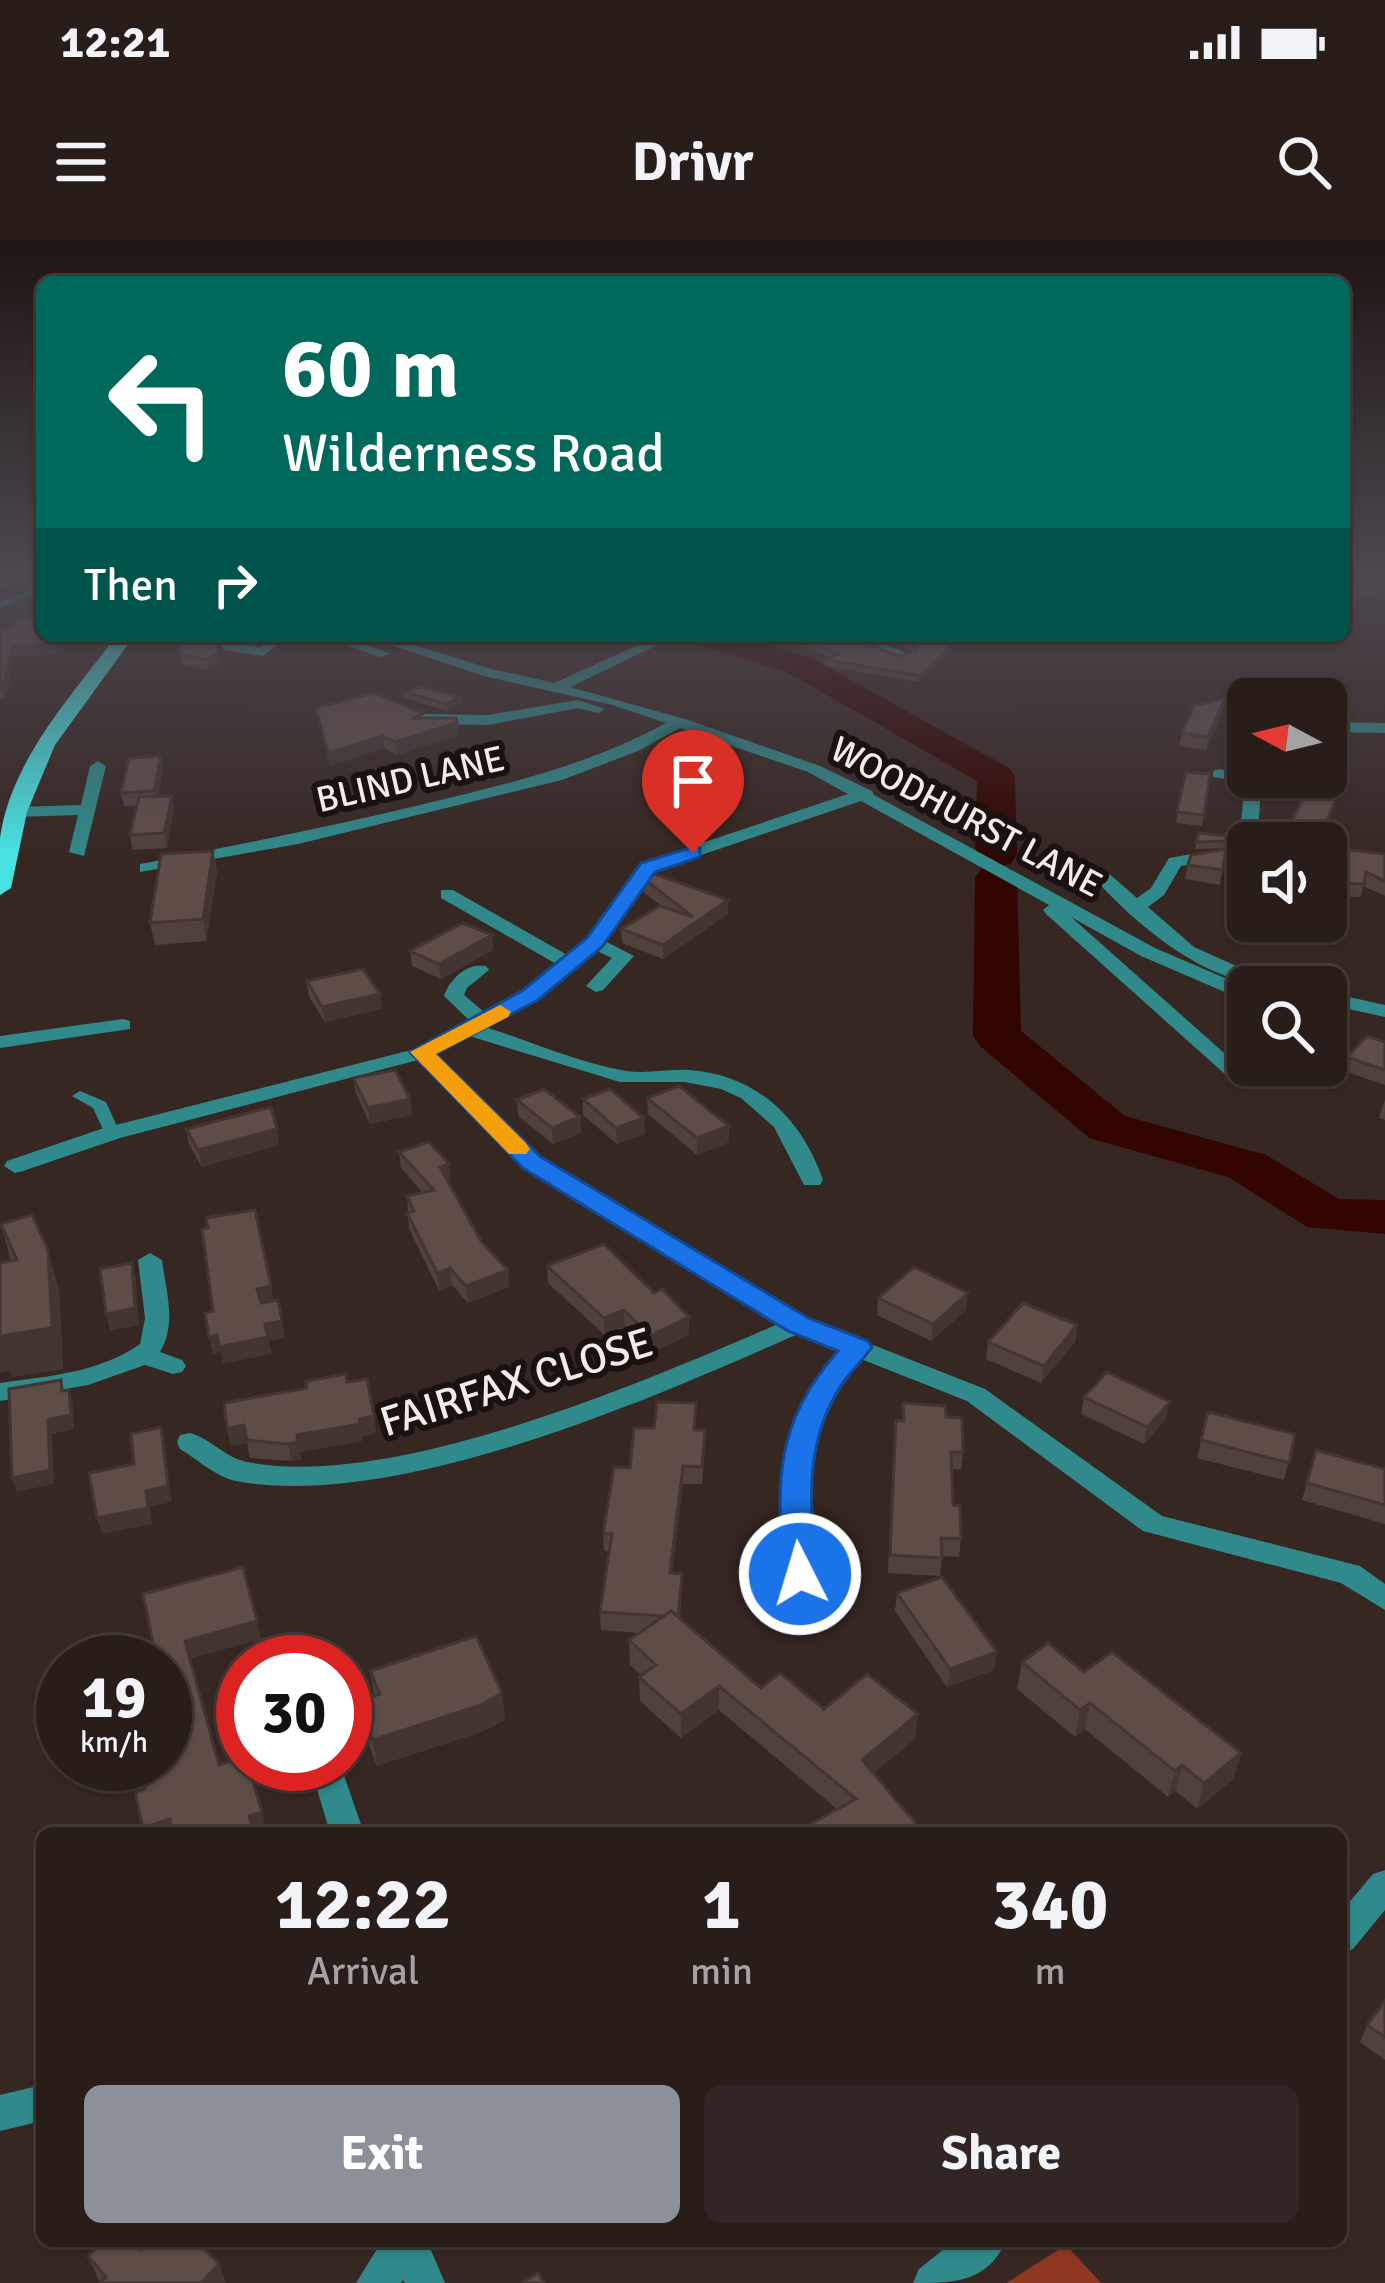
<!DOCTYPE html>
<style>
body{margin:0;font-family:Signika,sans-serif;background:#312623;color:#f1f3f6;height:100vh;display:flex;flex-direction:column;font-size:45px;white-space:nowrap}
*{box-sizing:border-box;margin:0}
p{font-size:39px;color:#a5a2a2}
.icon{flex:none;width:66px;height:66px;fill:none;stroke:currentColor;stroke-width:2;stroke-linecap:round;stroke-linejoin:round}
.map{position:relative;flex:1;overflow:hidden}
.drawer{position:absolute;left:36px;top:1587px;width:1311px;height:420px;display:flex;flex-direction:column;background:#291d1a;border-radius:18px;box-shadow:0 3px 9px #0004,0 0 0 3px #453b39}
.drawer>*{flex:none}
.top-card{position:absolute;left:36px;top:36px;width:1314px;height:366px;border-radius:18px;box-shadow:0 3px 9px #0004,0 0 0 3px #453b39;background:#00695c;color:#fff;overflow:hidden}
.needle{width:78px;rotate:277deg}
.fabs{position:absolute;left:1227px;top:438px;display:grid;gap:24px}
.fabs a{display:grid;place-items:center;width:120px;height:120px;border-radius:18px;background:#291d1a;box-shadow:0 3px 9px #0004,0 0 0 3px #453b39;font-size:60px}
.speed{position:absolute;left:36px;top:1395px;display:flex;gap:24px;font-size:60px;font-weight:700;text-align:center}
.speed>*{display:grid;place-content:center;width:156px;height:156px;border-radius:50%;background:#291d1a;box-shadow:0 3px 9px #0004,0 0 0 3px #453b39;line-height:1}
.speed small{font-size:30px;font-weight:400}
.speed .limit{border:18px solid #d22;background:#fff;color:#111}
.pin{position:absolute;display:grid;place-items:center;width:102px;height:102px;color:#fff;margin:-123px -51px;border-radius:50% 50% 50% 0;rotate:-45deg;box-shadow:0 0 12px #0007}
.pin .icon{rotate:45deg}
.me{position:absolute;width:132px;margin:-66px;rotate:355deg;stroke-linejoin:round;filter:drop-shadow(0 0 9px #0008)}
.turn{display:flex;align-items:center;gap:42px;height:252px;padding:0 48px;font-size:54px}
.turn .icon{width:156px;height:156px;stroke-width:2.5}
.turn b{display:block;font-size:84px;line-height:102px}
.then{display:flex;align-items:center;height:114px;padding:0 48px;background:#0003;gap:24px;font-size:45px}
.eta{display:flex;justify-content:space-evenly;align-items:center;height:204px;text-align:center}
.eta b{font-size:72px;font-weight:700;line-height:84px}
.button{display:flex;gap:24px;margin-top:auto;padding:24px 48px}
.button a{flex:1;height:138px;border-radius:18px;background:#8c9099;color:#fff;font-size:48px;font-weight:700;line-height:138px;text-align:center}
.button a+a{background:#312623;color:#f1f3f6}
.status{display:flex;justify-content:space-between;align-items:center;height:84px;padding:0 60px;background:#291d1a;direction:ltr}
.status svg{height:33px;fill:currentColor}
header{display:flex;justify-content:space-between;align-items:center;height:156px;padding:0 48px;background:#291d1a;font-size:54px;font-weight:700}
.map>svg:first-child{display:block}
.forest{fill:#8f3721}
.lines{fill:none;stroke-linecap:round;stroke-linejoin:round}
.river{fill:#320500;fill-rule:evenodd}
.service{fill:#30898a;fill-rule:evenodd}
.minor{fill:#30898a;fill-rule:evenodd}
.primary{fill:#49e2e3;fill-rule:evenodd}
.wall{fill:#51413d}
.shaded-wall{fill:#423532}
.building{fill:#5e4c47;stroke:#423532;stroke-width:3}
.route{fill:#1a73e8;stroke:#114b97;stroke-width:3}
.slow{fill:#f59e0b}
.labels{text-anchor:middle;stroke-width:12;stroke-linejoin:round;paint-order:stroke}
.far-street-label{font-size:36px;fill:#f5eae7;stroke:#191210}
.street-label{font-size:42px;fill:#f5eae7;stroke:#191210}
</style>
<div class="status"><b>12:21</b><svg viewBox="0 0 49 12"><path d="M0 12V9h3v3zM5 12V6h3v6zM10 12V3h3v9zM15 12V0h3v12zM26 1h20v11H26zM47 4h2v5h-2z"/></svg></div>
<header><svg class="icon" aria-label="menu" viewBox="0 0 24 24"><path d="M4 6h16M4 12h16M4 18h16"/></svg>Drivr<svg class="icon" aria-label="search" viewBox="0 0 24 24"><circle cx="10" cy="10" r="6"/><path d="M15 15l6 6"/></svg></header>
<div class="map">
<svg width="1385" height="2043" viewBox="0 0 1385 2043">
<rect width="100%" height="100%" fill="#372723"/>
<polygon class="forest" points="1066,2005 1101,2043 1006,2043"/>
<g class="lines">
<polygon class="river" points="690,396 738,396 811,418 1009,528 1015,536 1017,615 1011,624 1000,626 1011,629 1017,638 1021,791 1125,876 1266,915 1339,959 1385,960 1385,994 1307,987 1228,937 1089,898 980,806 973,796 975,638 981,629 992,626 981,624 975,615 977,541 787,432 694,404"/>
<g class="service">
<polygon points="0,331 12,339 12,343 0,347 2,340"/>
<polygon points="42,346 42,352 0,368 0,362"/>
<polygon points="80,851 106,862 120,893 118,896 106,896 93,868 72,856"/>
</g>
<g class="minor">
<polygon points="212,396 227,396 233,403 260,407 266,402 262,396 276,396 281,402 263,416 224,410"/>
<polygon points="323,396 344,396 391,414 379,417"/>
<path d="M364,396h21l107,33 62,14 104,-47h18l-106,51 115,32 135,47 52,25 2,4 281,153 93,40v13l-7,-2 -100,-43 -70,-39 179,159 4,4 -11,6 -7,-2 -190,-170 -3,-4 6,-5 -188,-104 -207,70 -49,70 29,15 -31,34 -7,2 -10,-6 26,-28 -15,-7 -60,48 -52,28c46,14 93,36 141,44 21,3 43,-2 64,-1 67,5 112,49 133,110l-3,5h-16l-30,-58 -33,-29 -20,-9 -36,-7h-65l-151,-46 -34,18 105,104 267,161 178,70 177,127 198,50 25,18v26l-44,-27 -198,-52 -176,-130 -106,-42c-62,81 -52,133 -46,229l35,6 5,8 -5,8 -10,3 -35,-4 -33,16 -11,-3 -4,-8 4,-8 25,-14c-4,-103 -14,-156 54,-241l-42,-17c-147,65 -402,177 -562,147 -20,-4 -39,-22 -56,-32l-3,-7 3,-7 10,-2c21,6 36,25 57,29 144,29 397,-80 531,-138l-254,-156 -106,-108 -298,78 -97,33 -8,2 -11,-7 3,-5 97,-33 311,-79 54,-29 -25,-24c6,-17 23,-34 42,-30l3,4 -22,18 -3,7 20,17 39,-21 35,-26 -117,-67v-8h12l116,66 18,-17 55,-76 206,-69 -40,-22 -128,-44 -42,23 -76,29 -264,64 -158,28v-8l6,-1c93,-18 186,-37 278,-59 84,-20 165,-39 242,-81l-54,-18 -128,-29z"/>
<polygon points="840,396 861,396 912,415 900,418"/>
<polygon points="578,460 605,469 598,473 578,468 488,485 425,484 417,479 425,474 488,475"/>
<polygon points="1326,482 1385,483 1385,493 1326,492"/>
<polygon points="98,521 106,526 84,616 69,612 78,575 17,577 9,572 17,567 81,565 90,526"/>
<polygon points="1219,529 1262,537 1257,603 1248,603 1248,608 1239,603 1245,542 1213,537 1213,531"/>
<path d="M1216,610l6,1v8l-41,7 -17,29 -16,12 46,40 89,40c-74,0 -144,-59 -192,-112l9,-5 6,1 31,27 14,-10 18,-30z"/>
<polygon points="1326,752 1385,765 1385,777 1326,764"/>
<polygon points="123,779 130,781 130,789 0,808 0,796"/>
<path d="M150,1013l12,7c4,32 15,63 -2,92l22,8 4,6 -4,6 -9,2 -28,-9 -57,20 -88,16v-18c48,-7 99,-10 140,-39l5,-26 -7,-58z"/>
<polygon points="316,1524 340,1524 364,1593 330,1593 312,1532"/>
<polygon points="1385,1630 1385,1670 1353,1709 1341,1714 1341,1672 1373,1634"/>
<polygon points="42,1845 42,1881 0,1891 0,1855"/>
<polygon points="382,2001 427,2001 445,2043 405,2043 403,2040 401,2043 356,2043"/>
<path d="M954,2001h52c-19,42 -52,42 -93,42l6,-14z"/>
</g>
<path class="primary" d="M116,396h18l-79,109 -28,67 -16,76 -11,7c0,-19 0,-39 0,-57 11,-78 71,-141 116,-202z"/>
</g>
<g class="wall">
<polygon points="1344,331 1385,331 1385,361 1383,358 1352,357 1344,352"/>
<polygon points="13,389 42,396 81,396 78,400 63,401 62,413 15,417 5,459 0,459 0,390"/>
<polygon points="775,396 847,396 899,416 914,411 874,396 931,396 953,405 952,411 918,442 825,426 825,419 831,417"/>
<polygon points="217,400 220,424 209,430 182,425 180,415"/>
<polygon points="404,452 460,457 461,463 448,471 404,458"/>
<polygon points="1225,458 1223,470 1206,510 1179,506 1182,493"/>
<polygon points="316,468 422,478 458,496 397,515 384,508 330,526"/>
<polygon points="161,516 163,530 158,556 172,556 174,569 167,608 132,610 130,595 137,566 124,566 121,553"/>
<polygon points="1186,532 1210,534 1202,586 1176,583"/>
<polygon points="1199,593 1227,596 1225,608 1195,609"/>
<polygon points="1326,607 1385,614 1385,656 1363,646 1361,657 1326,656"/>
<polygon points="1226,609 1220,645 1185,639 1188,625"/>
<polygon points="213,611 217,632 206,701 155,705 150,683"/>
<polygon points="644,639 728,674 663,719 622,703 621,689 662,666 644,653"/>
<polygon points="492,695 493,710 441,739 412,726 410,711"/>
<polygon points="307,741 380,754 382,769 325,782 309,757"/>
<polygon points="1385,802 1385,845 1344,831 1347,817"/>
<polygon points="353,838 410,859 412,875 370,884 356,854"/>
<polygon points="647,858 729,902 697,915 648,874"/>
<polygon points="583,859 645,894 617,904 583,875"/>
<polygon points="517,860 581,893 553,904 518,876"/>
<polygon points="1385,860 1385,880 1379,878"/>
<polygon points="186,889 279,905 202,927 189,905"/>
<polygon points="399,912 451,940 448,941 481,1001 508,1030 509,1047 468,1063 452,1045 439,1050 409,989 407,956 423,953 401,928"/>
<polygon points="1,984 59,1050 63,1129 12,1137 11,1131 11,1021"/>
<polygon points="547,1026 654,1053 689,1077 689,1094 650,1114 625,1087 605,1095 548,1043"/>
<polygon points="878,1058 966,1070 931,1101 877,1075"/>
<polygon points="1077,1085 1075,1102 1041,1143 986,1119 988,1102"/>
<polygon points="347,1142 374,1176 376,1193 362,1196 362,1201 300,1212 301,1219 292,1221 250,1218 247,1203 231,1206 227,1189"/>
<polygon points="1084,1157 1166,1179 1144,1204 1081,1174"/>
<polygon points="903,1163 946,1177 963,1212 961,1230 951,1229 953,1265 961,1299 959,1317 942,1316 940,1336 888,1333 894,1198 902,1181"/>
<polygon points="1208,1172 1295,1194 1284,1240 1197,1218"/>
<polygon points="695,1190 705,1208 702,1244 683,1244 672,1333 682,1334 680,1379 761,1448 915,1499 873,1533 924,1593 837,1569 719,1470 681,1498 640,1461 639,1437 641,1435 630,1425 629,1400 640,1393 601,1390 600,1372 609,1312 604,1311 603,1294"/>
<polygon points="1316,1210 1385,1229 1385,1284 1302,1260"/>
<polygon points="897,1353 994,1430 947,1447 895,1371"/>
<polygon points="1022,1422 1084,1432 1241,1513 1233,1539 1197,1569 1176,1551 1168,1557 1085,1489 1075,1497 1017,1449"/>
<polygon points="370,1431 502,1453 505,1480 484,1491 377,1526 362,1488 358,1462 374,1456"/>
<polygon points="1385,1761 1385,1820 1360,1802 1367,1785"/>
<polygon points="141,2010 100,2043 88,2016"/>
</g>
<g class="shaded-wall">
<polygon points="62,396 62,413 15,417 5,459 2,449 13,407"/>
<polygon points="953,405 952,411 918,442 919,436"/>
<polygon points="218,413 220,424 209,430 207,419"/>
<polygon points="460,457 461,463 448,471 447,464"/>
<polygon points="1225,458 1223,470 1206,510 1208,497"/>
<polygon points="457,483 458,496 397,515 395,502"/>
<polygon points="383,496 384,508 330,526 328,513"/>
<polygon points="161,516 163,530 156,565 154,551"/>
<polygon points="1340,547 1321,603 1319,603"/>
<polygon points="172,556 174,569 167,608 164,593"/>
<polygon points="213,611 217,632 206,701 203,679"/>
<polygon points="728,660 728,674 663,719 663,705"/>
<polygon points="492,695 493,710 441,739 439,724"/>
<polygon points="380,754 382,769 325,782 322,767"/>
<polygon points="410,859 412,875 370,884 368,868"/>
<polygon points="580,877 581,893 553,904 552,888"/>
<polygon points="644,878 645,894 617,904 616,888"/>
<polygon points="729,886 729,902 697,915 697,898"/>
<polygon points="277,889 279,905 202,927 198,910"/>
<polygon points="449,924 451,940 442,943 440,927"/>
<polygon points="48,1010 59,1050 63,1129 12,1137 11,1131 0,1133 0,1090"/>
<polygon points="132,1023 136,1040 139,1085 110,1091 106,1074"/>
<polygon points="450,1028 452,1045 439,1050 437,1033"/>
<polygon points="508,1030 509,1047 468,1063 466,1046"/>
<polygon points="271,1046 274,1063 260,1066 257,1049"/>
<polygon points="968,1053 966,1070 931,1101 933,1084"/>
<polygon points="624,1070 625,1087 605,1095 604,1078"/>
<polygon points="689,1077 689,1094 650,1114 650,1096"/>
<polygon points="282,1081 285,1098 269,1101 272,1114 223,1124 221,1112 213,1114 209,1097"/>
<polygon points="1077,1085 1075,1102 1041,1143 1044,1126"/>
<polygon points="69,1150 73,1163 74,1189 52,1194 54,1244 16,1252 12,1238"/>
<polygon points="1170,1162 1166,1179 1144,1204 1147,1187"/>
<polygon points="374,1176 376,1193 362,1196 359,1179"/>
<polygon points="360,1184 362,1201 300,1212 301,1219 292,1221 288,1204 297,1195"/>
<polygon points="244,1185 248,1203 231,1206 227,1189"/>
<polygon points="161,1187 172,1262 150,1267 152,1284 102,1294 97,1278"/>
<polygon points="683,1226 683,1244 670,1351 670,1333"/>
<polygon points="257,1381 261,1399 189,1419 185,1401"/>
<polygon points="997,1412 994,1430 947,1447 950,1429"/>
<polygon points="719,1446 719,1470 681,1498 681,1474"/>
<polygon points="502,1453 505,1480 484,1491 377,1526 373,1500"/>
<polygon points="1090,1463 1085,1489 1075,1497 1080,1470"/>
<polygon points="918,1474 915,1499 860,1544 862,1520"/>
<polygon points="1241,1513 1233,1539 1197,1569 1204,1543"/>
<polygon points="1182,1525 1176,1551 1168,1557 1175,1531"/>
<polygon points="262,1572 266,1590 253,1593 249,1576"/>
<polygon points="170,1579 174,1593 145,1593 143,1588"/>
<polygon points="219,2024 226,2043 201,2043"/>
</g>
<g class="building">
<polygon points="1344,331 1385,331 1385,347 1354,346 1346,341"/>
<polygon points="42,377 42,396 61,396 60,403 13,407 2,449 0,449 0,390 13,389 17,378"/>
<polygon points="179,396 214,396 217,400 218,413 207,419 180,415"/>
<polygon points="791,396 847,396 899,416 916,411 914,405 891,396 931,396 953,405 919,436 825,419 839,414"/>
<polygon points="422,447 460,457 447,464 404,452"/>
<polygon points="374,453 422,473 414,478 456,478 457,483 395,502 383,496 328,513 316,468"/>
<polygon points="1225,458 1208,497 1182,493 1194,466"/>
<polygon points="161,516 154,551 121,553 129,518"/>
<polygon points="1186,532 1210,534 1204,575 1177,572"/>
<polygon points="1309,542 1340,547 1319,603 1283,603"/>
<polygon points="172,556 164,593 130,595 139,557"/>
<polygon points="1199,593 1227,596 1226,601 1196,602"/>
<polygon points="1326,607 1385,614 1385,641 1366,632 1364,644 1326,642"/>
<polygon points="1226,609 1223,630 1188,625 1191,615"/>
<polygon points="213,611 203,679 150,683 161,614"/>
<polygon points="649,632 728,660 663,705 621,689 660,666 693,677 644,639"/>
<polygon points="463,683 492,695 439,724 410,711"/>
<polygon points="363,729 380,754 322,767 307,741"/>
<polygon points="1367,796 1385,802 1385,830 1347,817"/>
<polygon points="395,830 410,859 368,868 353,838"/>
<polygon points="679,846 729,886 697,898 647,858"/>
<polygon points="544,849 580,877 552,888 517,860"/>
<polygon points="610,849 644,878 616,888 583,859"/>
<polygon points="271,867 277,889 198,910 186,889"/>
<polygon points="429,902 449,924 440,927 481,1001 508,1030 466,1046 450,1028 437,1033 407,973 414,971 407,956 434,950 399,912"/>
<polygon points="255,970 271,1046 257,1049 261,1063 278,1060 282,1081 265,1084 268,1097 219,1107 217,1095 209,1097 205,1073 213,1071 202,989 208,988 206,978"/>
<polygon points="32,975 48,1010 52,1088 0,1096 0,1023 17,1020 1,984"/>
<polygon points="604,1004 654,1053 662,1049 689,1077 650,1096 624,1070 604,1078 547,1026"/>
<polygon points="132,1023 135,1068 106,1074 100,1029"/>
<polygon points="914,1027 968,1053 933,1084 878,1058"/>
<polygon points="1023,1063 1077,1085 1044,1126 988,1102"/>
<polygon points="1107,1132 1170,1162 1147,1187 1084,1157"/>
<polygon points="346,1134 347,1142 367,1139 374,1176 359,1179 360,1184 297,1195 298,1202 288,1204 247,1200 244,1185 227,1189 224,1163 307,1148 306,1141"/>
<polygon points="61,1140 62,1151 69,1150 71,1175 48,1180 50,1230 12,1238 9,1149"/>
<polygon points="657,1162 696,1163 694,1190 705,1190 702,1227 683,1226 670,1333 682,1334 678,1377 671,1371 664,1376 600,1372 612,1294 603,1294 614,1227 630,1228 634,1188 654,1188"/>
<polygon points="903,1163 945,1166 946,1177 962,1178 963,1212 951,1212 953,1265 960,1266 961,1299 941,1298 942,1318 890,1315 896,1180 904,1181"/>
<polygon points="1208,1172 1295,1194 1289,1223 1201,1200"/>
<polygon points="161,1187 168,1246 146,1251 148,1268 97,1278 89,1233 134,1224 131,1194"/>
<polygon points="1316,1210 1385,1229 1385,1265 1307,1243"/>
<polygon points="243,1327 257,1381 185,1401 219,1525 243,1517 243,1524 248,1524 262,1572 249,1576 254,1593 173,1593 170,1579 143,1588 135,1552 145,1549 139,1524 165,1524 165,1422 157,1422 143,1354"/>
<polygon points="942,1337 997,1412 950,1429 897,1353"/>
<polygon points="671,1371 761,1448 780,1433 824,1469 867,1434 918,1474 862,1520 924,1593 794,1593 856,1559 719,1446 681,1474 639,1437 656,1425 629,1400"/>
<polygon points="476,1396 502,1453 481,1465 373,1500 358,1462 380,1454 370,1431"/>
<polygon points="1048,1403 1084,1432 1112,1412 1241,1513 1204,1543 1182,1525 1175,1531 1090,1463 1080,1470 1022,1422"/>
<polygon points="1385,1761 1385,1797 1367,1785"/>
<polygon points="104,2001 132,2001 141,2010 150,2001 196,2001 219,2024 201,2043 100,2043 106,2037 88,2016"/>
<polygon points="538,2033 544,2043 522,2043"/>
</g>
<linearGradient id="sky" x2="0" y2="1"><stop stop-color="#1e1513"/><stop offset="0.54" stop-color="#4d4750"/><stop offset="1" stop-color="#4d4750" stop-opacity="0"/></linearGradient>
<rect width="1385" height="617" fill="url(#sky)"/>
<path class="route" d="M693,607l7,1v9l-45,15 -53,75 -64,53 -102,54 105,103 267,161 60,23 4,6c-9,13 -21,24 -30,37 -39,59 -32,123 -25,190l-5,9 -12,4 -11,-4 -5,-9c-8,-91 -10,-150 54,-223l-50,-20 -265,-163 -113,-116 112,-61 65,-53 54,-75z"/>
<polygon class="slow" points="500,765 511,772 508,777 436,814 526,903 530,909 526,914 509,914 410,812"/>
<g class="labels">
<g class="far-street-label">
<text transform="translate(410 538) rotate(-13)" y="13">BLIND LANE</text>
<text transform="translate(967 576) rotate(28)" y="13">WOODHURST LANE</text>
</g>
<g class="street-label">
<text transform="translate(516 1141) rotate(-17)" y="15">FAIRFAX CLOSE</text>
</g>
</g>
</svg>
<div class="fabs">
<a><svg class="needle" viewBox="-14 -14 28 28"><path d="M0-13l5 13h-10z" fill="#e53935"/><path d="M0 13l5-13h-10z" fill="#a5a2a2"/></svg></a>
<a><svg class="icon" aria-label="sound" viewBox="0 0 24 24"><path d="M4 9h4l5-4v14l-5-4H4zM17 9q2 3 0 6"/></svg></a>
<a><svg class="icon" aria-label="search" viewBox="0 0 24 24"><circle cx="10" cy="10" r="6"/><path d="M15 15l6 6"/></svg></a>
</div>
<div class="speed"><div>19<small>km/h</small></div><div class="limit">30</div></div>
<div class="pin" style="left:693px;top:613px;background:#d93025"><svg class="icon" aria-label="arrive" viewBox="0 0 24 24"><path d="M6 21V4h12l-3 4 3 4H6"/></svg></div>
<svg class="me" style="left:800px;top:1334px" viewBox="-20 -20 40 40"><circle r="17" fill="#1a73e8" stroke="#fff" stroke-width="3"/><path d="M0-11L8 9 0 5-8 9z" fill="#fff"/></svg>
<div class="top-card">
<div class="turn"><svg class="icon" aria-label="left" viewBox="0 0 24 24"><path d="M17 20v-9H6M10 6l-5 5 5 5"/></svg><div><b>60 m</b>Wilderness Road</div></div>
<div class="then">Then<svg class="icon" aria-label="right" viewBox="0 0 24 24"><path d="M7 20v-9h11M14 6l5 5-5 5"/></svg></div>
</div>
<section class="drawer">
<div class="eta">
<div><b>12:22</b><p>Arrival</p></div>
<div><b>1</b><p>min</p></div>
<div><b>340</b><p>m</p></div>
</div>
<div class="button"><a>Exit</a><a>Share</a></div>
</section>
</div>
